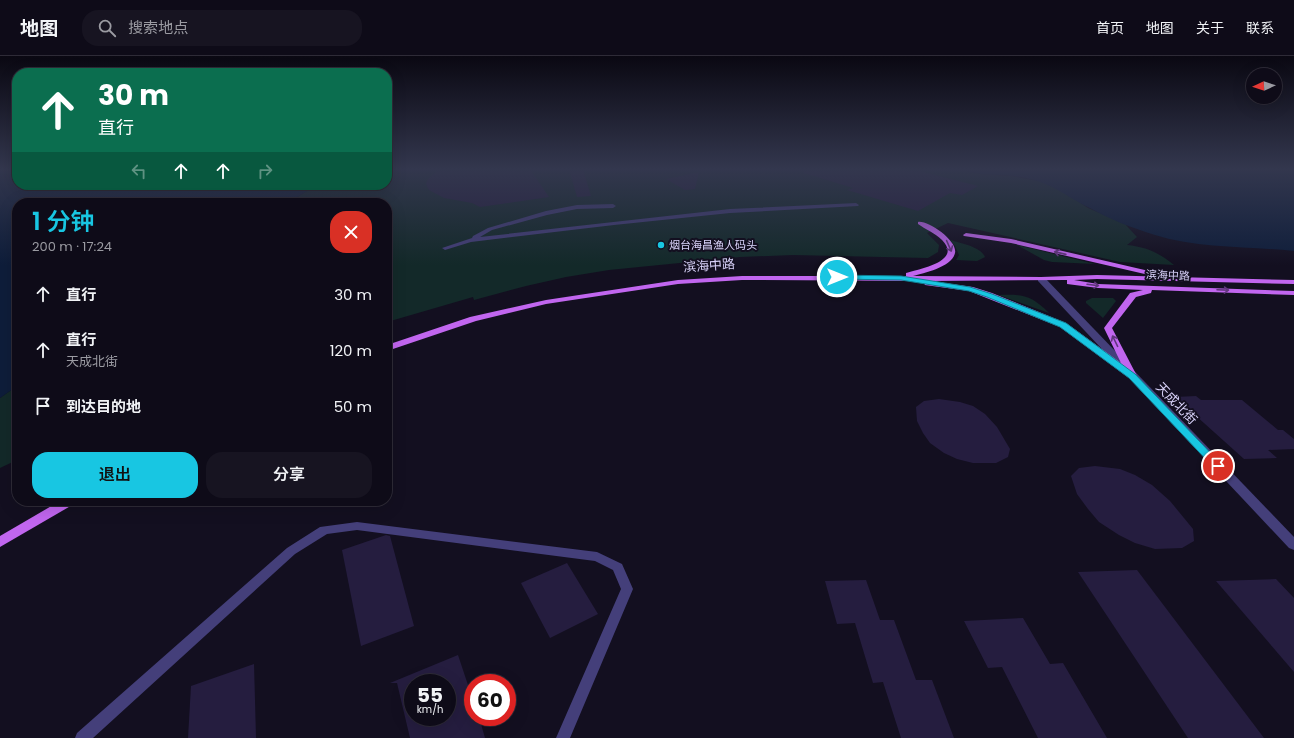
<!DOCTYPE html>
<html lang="zh">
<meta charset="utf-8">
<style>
body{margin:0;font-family:Poppins,"Noto Sans SC",sans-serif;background:#171421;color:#f1f3f6;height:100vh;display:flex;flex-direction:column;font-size:15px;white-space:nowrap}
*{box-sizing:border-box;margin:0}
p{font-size:13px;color:#9b9ba2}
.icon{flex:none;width:22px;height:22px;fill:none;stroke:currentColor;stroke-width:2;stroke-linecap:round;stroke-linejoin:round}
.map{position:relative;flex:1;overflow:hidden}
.details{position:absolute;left:12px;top:142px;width:380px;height:308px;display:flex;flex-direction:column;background:#0e0b18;border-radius:16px;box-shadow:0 4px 16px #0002,0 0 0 1px #2e2b37}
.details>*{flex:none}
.banner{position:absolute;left:12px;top:12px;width:380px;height:122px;border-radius:16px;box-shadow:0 4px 16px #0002,0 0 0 1px #2e2b37;background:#0b6e4f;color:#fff;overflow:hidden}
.needle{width:26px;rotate:267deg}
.controls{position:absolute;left:1246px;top:12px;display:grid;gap:8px}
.controls a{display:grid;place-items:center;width:36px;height:36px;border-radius:50%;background:#0e0b18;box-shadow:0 4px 16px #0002,0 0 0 1px #2e2b37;font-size:20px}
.speed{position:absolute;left:404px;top:618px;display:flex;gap:8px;font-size:20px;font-weight:700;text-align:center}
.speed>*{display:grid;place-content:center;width:52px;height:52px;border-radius:50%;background:#0e0b18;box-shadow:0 4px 16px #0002,0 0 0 1px #2e2b37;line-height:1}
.speed small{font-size:10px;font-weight:400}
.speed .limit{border:6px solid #d22;background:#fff;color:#111}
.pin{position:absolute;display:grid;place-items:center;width:34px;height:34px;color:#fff;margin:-17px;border:2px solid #fff;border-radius:50%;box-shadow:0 1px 4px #0007}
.me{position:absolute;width:44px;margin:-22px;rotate:90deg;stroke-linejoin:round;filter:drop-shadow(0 0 3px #0008)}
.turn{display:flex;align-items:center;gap:14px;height:84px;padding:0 20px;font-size:18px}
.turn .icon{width:52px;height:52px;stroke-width:2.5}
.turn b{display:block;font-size:28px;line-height:34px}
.lanes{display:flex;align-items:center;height:38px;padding:0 20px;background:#0003;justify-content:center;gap:20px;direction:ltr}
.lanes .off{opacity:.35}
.round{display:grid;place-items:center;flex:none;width:42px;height:42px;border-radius:16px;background:#171421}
.head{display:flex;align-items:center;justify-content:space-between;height:68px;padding:0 20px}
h1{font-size:24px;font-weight:600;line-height:30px;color:#18c6e2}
.button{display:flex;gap:8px;margin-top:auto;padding:8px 20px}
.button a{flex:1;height:46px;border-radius:16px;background:#18c6e2;color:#111;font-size:16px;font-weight:600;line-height:46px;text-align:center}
.button a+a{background:#171421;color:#f1f3f6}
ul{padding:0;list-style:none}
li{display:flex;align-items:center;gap:12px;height:56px;padding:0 20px}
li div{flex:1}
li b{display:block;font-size:15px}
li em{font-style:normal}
header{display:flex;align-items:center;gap:24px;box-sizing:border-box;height:56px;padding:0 20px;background:#0e0b18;border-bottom:1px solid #2e2b37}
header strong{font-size:19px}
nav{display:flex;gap:22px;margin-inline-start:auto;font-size:14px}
.search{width:280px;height:36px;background:#171421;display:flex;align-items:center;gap:10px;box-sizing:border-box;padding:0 14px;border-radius:16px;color:#9b9ba2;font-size:15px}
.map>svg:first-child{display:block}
.green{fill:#132929}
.water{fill:#0e1d3a}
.building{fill:#251d3f;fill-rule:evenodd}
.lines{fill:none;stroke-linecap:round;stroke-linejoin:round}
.service{fill:#443f7a;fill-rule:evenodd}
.minor{fill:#443f7a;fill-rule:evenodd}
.primary{fill:#c166ef;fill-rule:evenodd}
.oneway{stroke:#61367d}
.route{fill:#18c6e2;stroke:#108193}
.poi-dot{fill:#18c6e2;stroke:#130f20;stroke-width:1.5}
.labels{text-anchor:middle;stroke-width:4;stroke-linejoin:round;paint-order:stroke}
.far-poi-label{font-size:11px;fill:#d9d3fa;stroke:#130f20;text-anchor:start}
.far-street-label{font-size:11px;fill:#d9d3fa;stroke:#130f20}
.street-label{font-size:13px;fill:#d9d3fa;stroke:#130f20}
</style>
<header>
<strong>地图</strong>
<div class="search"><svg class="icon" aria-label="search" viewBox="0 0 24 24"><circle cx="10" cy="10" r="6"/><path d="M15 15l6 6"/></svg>搜索地点</div>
<nav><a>首页</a><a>地图</a><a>关于</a><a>联系</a></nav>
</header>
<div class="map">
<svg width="1294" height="682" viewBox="0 0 1294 682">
<rect width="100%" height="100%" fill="#130f20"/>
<g class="green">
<path d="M387,113h569l25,5 30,2 28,5 20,8 29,19 37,16 12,13 -10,8c19,2 31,7 47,20l-54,-3 -172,-39 -21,10 12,12 -1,7 -10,6 -135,-3 -53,2 -131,13 -43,7 -40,9 -52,14 -1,-3 -86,25v-119h-100l30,-18h70z"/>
<path d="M950,184c11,3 31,7 35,17l-8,4 -21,-1 3,-5 -4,-9z"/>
<polygon points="1017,189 1095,208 1052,206 1044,204"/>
<path d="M998,239c25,-1 33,0 51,18z"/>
<polygon points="1092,242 1113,242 1116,245 1103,262 1086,247 1086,245"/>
<polygon points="17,330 17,404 0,412 0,342"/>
</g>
<g class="water">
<polygon points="0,113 17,113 17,129 317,129 287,147 17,147 17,330 0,342"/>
<path d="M956,113h338v82c-46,-5 -94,-2 -139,-16 -23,-7 -46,-16 -67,-28 -17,-8 -30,-19 -48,-25 -19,-7 -38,-7 -57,-8 -9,-1 -18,-3 -27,-5z"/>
</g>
<g class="building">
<polygon points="439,113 530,113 549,141 480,151 472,147 444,142 429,134 426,128 428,123"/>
<polygon points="569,113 583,113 591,140 577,141"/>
<polygon points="804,113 912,113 978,130 962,139 950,137 918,155 847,134 853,132 804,117"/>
<polygon points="699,116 695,133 685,134 666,123"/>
<polygon points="1196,340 1201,344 1242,344 1278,374 1283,374 1294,383 1294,393 1268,394 1277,402 1244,403 1175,341"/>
<polygon points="939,343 960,346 973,350 985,358 997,371 1010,393 1008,401 996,407 973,407 957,403 944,397 930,387 923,377 917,365 916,351 924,345"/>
<polygon points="1095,410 1120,413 1135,419 1152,429 1170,445 1193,473 1194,485 1182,492 1155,493 1135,487 1119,479 1099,466 1088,453 1077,438 1071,420 1079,412"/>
<polygon points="386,479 390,480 414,570 361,590 342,494"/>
<polygon points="567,507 598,558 550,582 521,527"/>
<polygon points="1137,514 1264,682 1188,682 1078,516"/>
<polygon points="1276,523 1294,542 1294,616 1216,525"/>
<polygon points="866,524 880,564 894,564 916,624 932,624 954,682 901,682 883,626 873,627 855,567 837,568 825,525"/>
<polygon points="1023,562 1050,608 1063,607 1107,682 1038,682 1002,611 988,612 964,565"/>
<path d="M458,599l15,45v17h6l6,21h-75l-13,-55h-7zM413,627h34v34h-34z"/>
<polygon points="254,608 256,682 188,682 191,630"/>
</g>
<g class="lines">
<g class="service">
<polygon points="856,147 859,149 858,150 730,157 614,169 471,186 445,194 442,192 472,182 473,180 488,172 546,155 577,149 613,148 616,150 613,152 577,153 547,159 492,174 480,181 730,153"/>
<polygon points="357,466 597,496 622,508 633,533 570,682 556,682 621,533 613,514 595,505 357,474 327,478 295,498 93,682 75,682 77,677 287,492 320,471"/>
</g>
<polygon class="minor" points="1038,221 1044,221 1294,481 1294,494 1289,492 1038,225"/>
<g class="primary">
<path d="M918,166c10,-2 40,19 37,31 -3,14 -31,20 -42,23l128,1 56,-2 197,5v4l-197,-5 -23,1 24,4 196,7v4l-142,-5 -1,3 -15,4 -24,31 25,48 -5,3 -3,-1 -69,-51 -91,-36 -44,-6 -1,-2 3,-2 -185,-1 -64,4 -132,20 -70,17 -89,30v-6l83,-28 76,-17 132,-20 64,-4h164v-3c14,-4 57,-12 36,-33 -7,-7 -17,-11 -24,-16zM1067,224v4l31,4 45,2 -13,3 -26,35 17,35 -55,-40 -74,-30 -19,-6 -43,-6z"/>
<polygon points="966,177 1011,183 1149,215 1153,217 1149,219 1011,187 964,180 963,179"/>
<polygon points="60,445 76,445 74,448 0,491 0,480"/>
</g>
</g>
<defs><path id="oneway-shaft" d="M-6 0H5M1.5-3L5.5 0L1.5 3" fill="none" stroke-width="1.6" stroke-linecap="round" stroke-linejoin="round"/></defs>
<g class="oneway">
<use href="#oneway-shaft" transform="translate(949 190) rotate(66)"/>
<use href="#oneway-shaft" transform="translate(1060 197) rotate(-167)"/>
<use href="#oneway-shaft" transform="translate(1093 229) rotate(7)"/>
<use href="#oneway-shaft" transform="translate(1223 234) rotate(2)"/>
<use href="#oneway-shaft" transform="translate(1115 285) rotate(-116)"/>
</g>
<linearGradient id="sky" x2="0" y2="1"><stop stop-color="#0a0812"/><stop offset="0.54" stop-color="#33374e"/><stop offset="1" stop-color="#33374e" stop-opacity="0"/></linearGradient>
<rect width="1294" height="209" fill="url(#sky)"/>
<polygon class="route" points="837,219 901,220 970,231 992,238 1066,267 1135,318 1223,410 1222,413 1215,413 1129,322 1060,271 987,241 969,235 901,224 835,223 835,220"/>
<circle class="poi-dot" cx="661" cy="189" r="4"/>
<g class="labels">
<g class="far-poi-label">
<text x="669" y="193">烟台海昌渔人码头</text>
</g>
<g class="far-street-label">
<text transform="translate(1168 219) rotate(2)" y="4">滨海中路</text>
</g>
<g class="street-label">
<text transform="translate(709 209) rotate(-4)" y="5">滨海中路</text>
<text transform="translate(1177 347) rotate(46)" y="5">天成北街</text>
</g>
</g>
</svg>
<div class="controls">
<a><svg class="needle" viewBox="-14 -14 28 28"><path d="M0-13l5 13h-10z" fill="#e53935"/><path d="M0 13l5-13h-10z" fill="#9b9ba2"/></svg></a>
</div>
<div class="speed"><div>55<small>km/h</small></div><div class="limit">60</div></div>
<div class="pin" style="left:1218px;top:410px;background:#d93025"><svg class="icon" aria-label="arrive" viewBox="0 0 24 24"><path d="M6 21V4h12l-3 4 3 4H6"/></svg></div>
<svg class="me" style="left:837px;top:221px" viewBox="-20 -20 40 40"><circle r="17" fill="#18c6e2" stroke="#fff" stroke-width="3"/><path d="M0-11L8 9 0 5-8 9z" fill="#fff"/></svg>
<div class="banner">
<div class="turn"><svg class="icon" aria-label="ahead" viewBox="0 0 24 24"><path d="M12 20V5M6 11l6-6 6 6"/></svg><div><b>30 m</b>直行</div></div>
<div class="lanes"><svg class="icon off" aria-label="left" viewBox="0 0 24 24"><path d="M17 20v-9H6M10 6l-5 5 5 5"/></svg><svg class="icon" aria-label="ahead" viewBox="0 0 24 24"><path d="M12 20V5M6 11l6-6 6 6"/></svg><svg class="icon" aria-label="ahead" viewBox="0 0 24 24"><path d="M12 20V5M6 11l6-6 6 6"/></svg><svg class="icon off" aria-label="right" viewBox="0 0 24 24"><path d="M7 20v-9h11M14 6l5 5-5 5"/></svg></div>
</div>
<section class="details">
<div class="head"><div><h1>1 分钟</h1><p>200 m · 17:24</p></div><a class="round" style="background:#d93025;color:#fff"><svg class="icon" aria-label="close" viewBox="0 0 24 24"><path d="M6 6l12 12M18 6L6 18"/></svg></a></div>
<ul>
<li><svg class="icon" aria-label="ahead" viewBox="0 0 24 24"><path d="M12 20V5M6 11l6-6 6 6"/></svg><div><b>直行</b></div><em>30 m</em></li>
<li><svg class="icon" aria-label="ahead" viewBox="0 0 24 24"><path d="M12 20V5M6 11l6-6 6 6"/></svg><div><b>直行</b><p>天成北街</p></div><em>120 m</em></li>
<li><svg class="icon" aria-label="arrive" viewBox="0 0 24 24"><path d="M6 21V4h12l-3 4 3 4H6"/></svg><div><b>到达目的地</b></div><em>50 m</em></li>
</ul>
<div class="button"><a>退出</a><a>分享</a></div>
</section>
</div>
